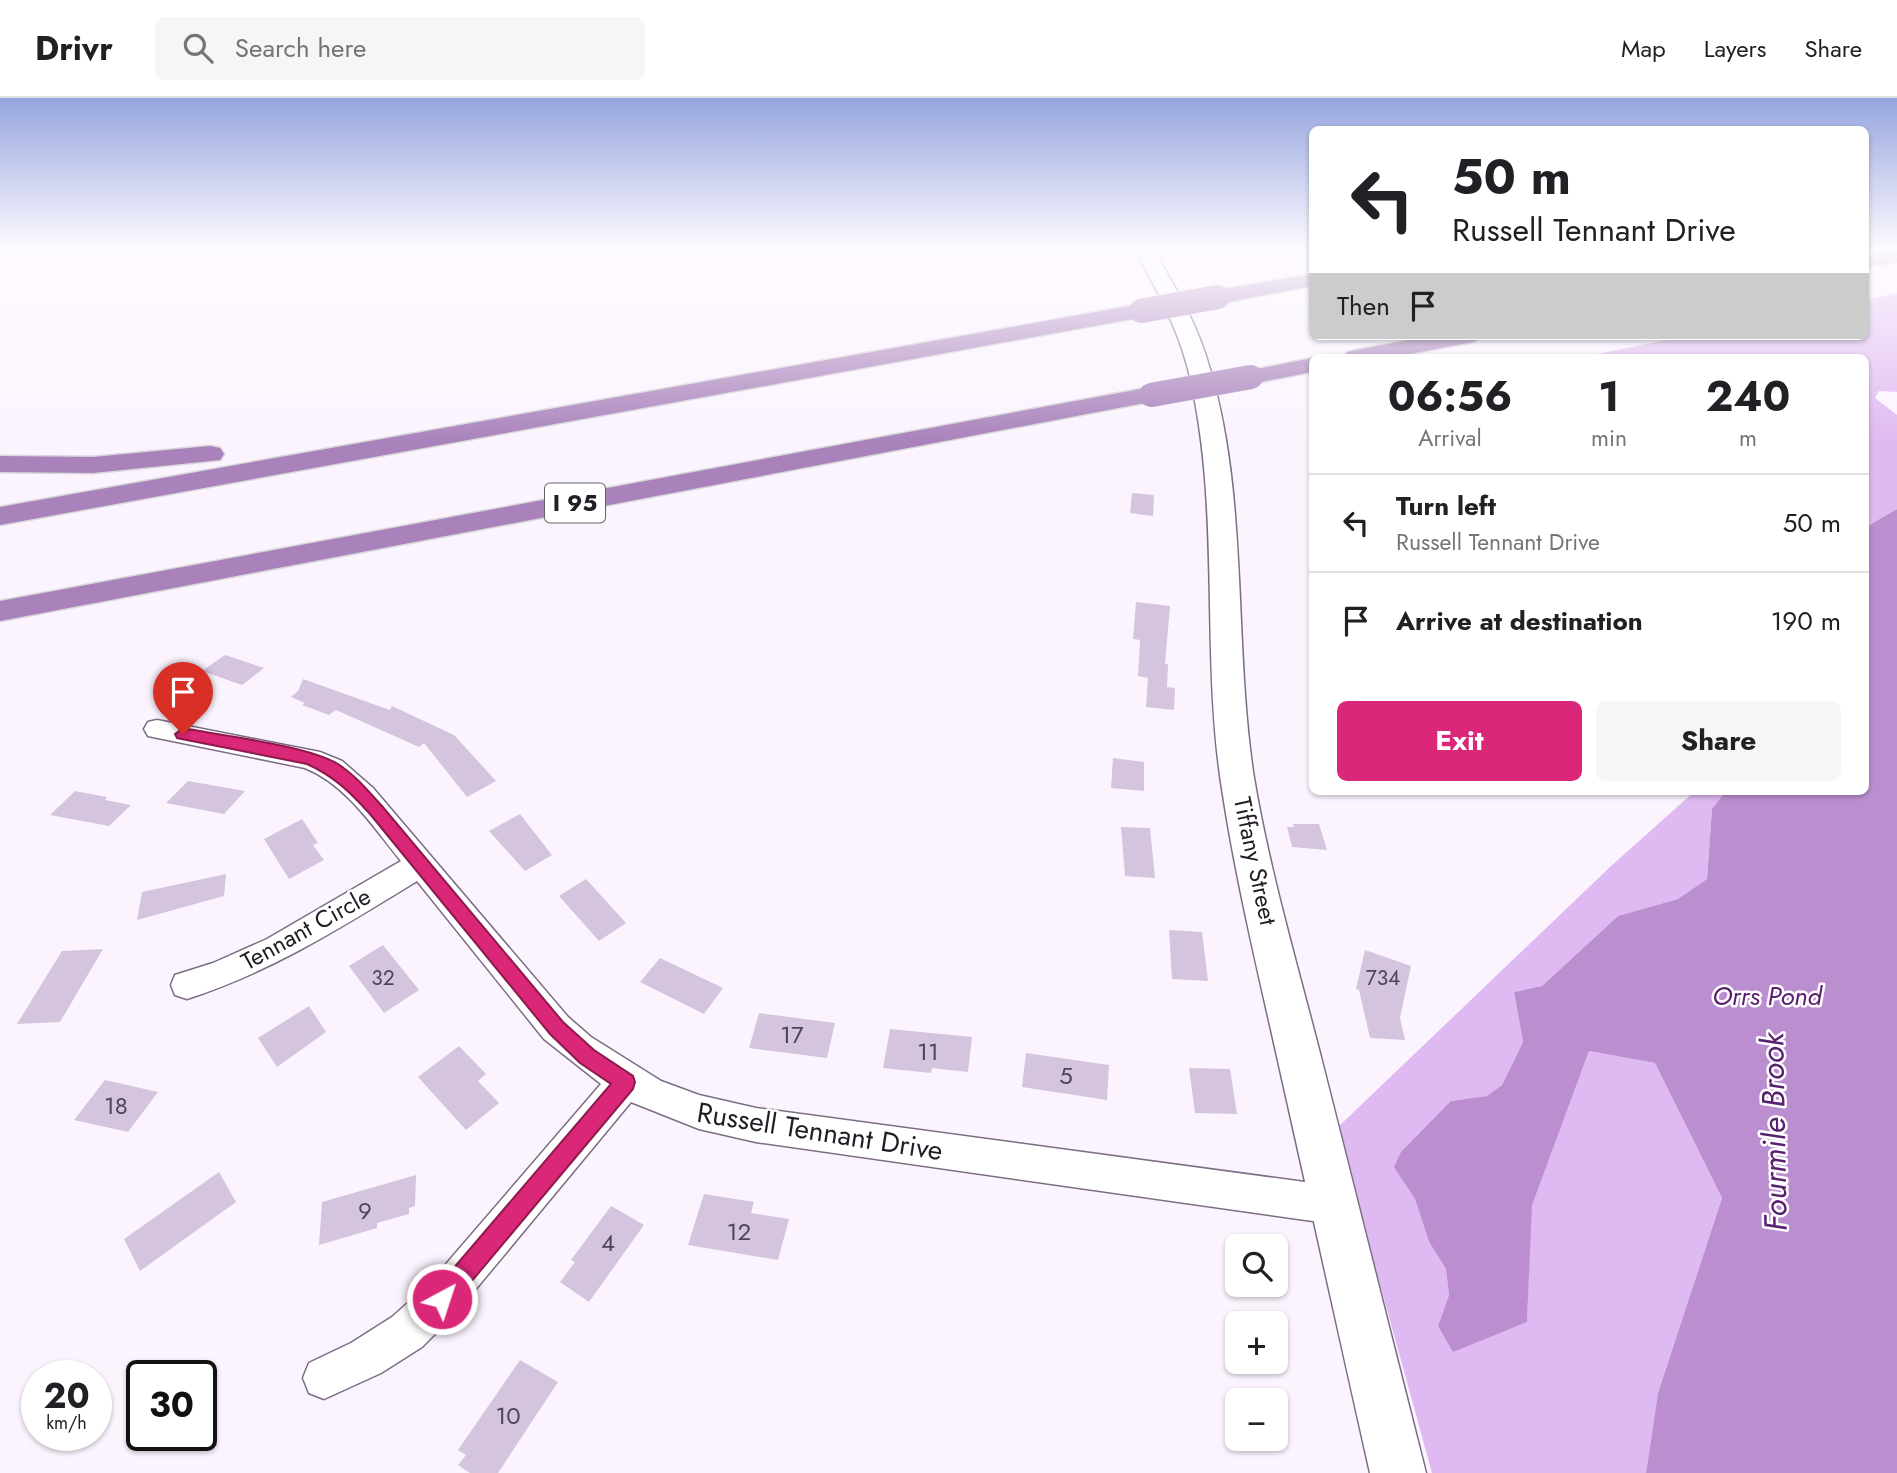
<!DOCTYPE html>
<meta charset="utf-8">
<style>
body{margin:0;font-family:Jost,sans-serif;background:#f6f6f6;color:#202124;height:100vh;display:flex;flex-direction:column;font-size:26px;white-space:nowrap}
*{box-sizing:border-box;margin:0}
p{font-size:23px;color:#757577}
.icon{flex:none;width:38px;height:38px;fill:none;stroke:currentColor;stroke-width:2;stroke-linecap:round;stroke-linejoin:round}
.map{position:relative;flex:1;overflow:hidden}
.panel{position:absolute;left:1309px;top:256px;width:560px;height:441px;display:flex;flex-direction:column;background:#fff;border-radius:10px;box-shadow:0 2px 5px #0004}
.panel>*{flex:none}
.guide{position:absolute;left:1309px;top:28px;width:560px;height:214px;border-radius:10px;box-shadow:0 2px 5px #0004;background:#fff;color:#202124;overflow:hidden}
.controls{position:absolute;left:1225px;top:1136px;display:grid;gap:14px}
.controls a{display:grid;place-items:center;width:63px;height:63px;border-radius:10px;background:#fff;box-shadow:0 2px 5px #0004;font-size:35px}
.speed{position:absolute;left:21px;top:1262px;display:flex;gap:14px;font-size:35px;font-weight:700;text-align:center}
.speed>*{display:grid;place-content:center;width:91px;height:91px;border-radius:50%;background:#fff;box-shadow:0 2px 5px #0004;line-height:1}
.speed small{font-size:18px;font-weight:400}
.speed .limit{border:4px solid #111;border-radius:10px;background:#fff;color:#111}
.pin{position:absolute;display:grid;place-items:center;width:60px;height:60px;color:#fff;margin:-72px -30px;border-radius:50% 50% 50% 0;rotate:-45deg;box-shadow:0 0 7px #0007}
.pin .icon{rotate:45deg}
.me{position:absolute;width:77px;margin:-38px;rotate:40deg;stroke-linejoin:round;filter:drop-shadow(0 0 5px #0008)}
.turn{display:flex;align-items:center;gap:24px;height:147px;padding:0 28px;font-size:32px}
.turn .icon{width:91px;height:91px;stroke-width:2.5}
.turn b{display:block;font-size:49px;line-height:60px}
.then{display:flex;align-items:center;height:66px;padding:0 28px;background:#0003;gap:14px;font-size:26px}
.eta{display:flex;justify-content:space-evenly;align-items:center;height:119px;text-align:center}
.eta b{font-size:42px;font-weight:700;line-height:49px}
.primary-button{display:flex;gap:14px;margin-top:auto;padding:14px 28px}
.primary-button a{flex:1;height:80px;border-radius:10px;background:#db2777;color:#fff;font-size:28px;font-weight:700;line-height:80px;text-align:center}
.primary-button a+a{background:#f6f6f6;color:#202124}
ul{padding:0;list-style:none}
li{display:flex;align-items:center;gap:21px;height:98px;padding:0 28px;border-top:2px solid #e0e0e0}
li div{flex:1}
li b{display:block;font-size:26px}
li em{font-style:normal}
header{display:flex;align-items:center;gap:42px;box-sizing:border-box;height:98px;padding:0 35px;background:#fff;border-bottom:2px solid #e0e0e0}
header strong{font-size:33px}
nav{display:flex;gap:38px;margin-inline-start:auto;font-size:24px}
.search{width:490px;height:63px;background:#f6f6f6;display:flex;align-items:center;gap:18px;box-sizing:border-box;padding:0 24px;border-radius:10px;color:#757577;font-size:26px}
.map>svg:first-child{display:block}
.green{fill:#dfb9f1}
.water{fill:#bb8ed0}
.building{fill:#d5c4dd}
.lines{fill:none;stroke-linecap:round;stroke-linejoin:round}
.minor-casing{stroke:#7c6d84;stroke-width:3}
.tertiary-casing{stroke:#7c6d84;stroke-width:3}
.motorway-casing{stroke:#d7d6d8;stroke-width:3}
.minor{fill:#fff;fill-rule:evenodd}
.tertiary{fill:#fff;fill-rule:evenodd}
.motorway{fill:#a982bb;fill-rule:evenodd}
.motorway-bridge-casing{stroke:#d7d6d8;stroke-width:25;stroke-linecap:butt}
.motorway-bridge{stroke:#a982bb;stroke-width:24}
.route{fill:#db2777;stroke:#8e194d;stroke-width:2}
.labels{text-anchor:middle;stroke-width:5;stroke-linejoin:round;paint-order:stroke}
.number-label{font-size:21px;fill:#4f4653}
.shield{fill:#fff;stroke:#646066;stroke-width:2}
.shield-label{font-size:23px;font-weight:bold;fill:#221c25}
.street-label{font-size:24px;fill:#221c25;stroke:#fff}
.near-number-label{font-size:24px;fill:#4f4653}
.water-label{font-size:26px;font-style:italic;fill:#58206e;stroke:#fff}
.near-street-label{font-size:28px;fill:#221c25;stroke:#fff}
.near-water-label{font-size:32px;font-style:italic;fill:#58206e;stroke:#fff}
</style>
<header>
<strong>Drivr</strong>
<div class="search"><svg class="icon" aria-label="search" viewBox="0 0 24 24"><circle cx="10" cy="10" r="6"/><path d="M15 15l6 6"/></svg>Search here</div>
<nav><a>Map</a><a>Layers</a><a>Share</a></nav>
</header>
<div class="map">
<svg width="1897" height="1375" viewBox="0 0 1897 1375">
<rect width="100%" height="100%" fill="#fbf4ff"/>
<g class="green">
<polygon points="1897,195 1897,294 1879,293 1875,300 1897,317 1897,411 1866,429 1866,259 1582,259 1686,238 1866,238 1866,202"/>
<polygon points="1695,693 1726,693 1712,711 1707,781 1678,801 1618,818 1542,888 1514,894 1523,944 1502,987 1488,998 1451,1003 1395,1069 1415,1101 1429,1144 1446,1171 1449,1197 1438,1228 1453,1253 1527,1224 1531,1107 1589,953 1655,965 1722,1100 1658,1295 1646,1375 1432,1375 1337,1030 1610,769"/>
</g>
<polygon class="water" points="1897,411 1897,1375 1646,1375 1658,1295 1722,1100 1655,965 1589,953 1532,1107 1527,1224 1453,1254 1438,1228 1449,1197 1446,1171 1429,1144 1415,1101 1394,1069 1401,1054 1451,1003 1487,998 1502,987 1523,944 1514,894 1542,888 1618,818 1678,801 1707,781 1712,711 1726,693 1866,693 1866,429"/>
<g class="building">
<polygon points="1132,395 1154,397 1153,418 1130,415"/>
<polygon points="1136,504 1170,508 1165,566 1168,566 1167,589 1175,590 1174,612 1146,609 1148,580 1138,578 1140,542 1133,541"/>
<polygon points="225,557 264,570 242,587 202,573"/>
<polygon points="303,581 390,612 392,608 454,637 496,683 467,699 424,645 419,649 336,612 329,617 302,607 305,605 291,599 298,593"/>
<polygon points="1113,660 1144,664 1144,693 1111,690"/>
<polygon points="188,683 245,693 224,716 166,705"/>
<polygon points="75,693 107,699 105,702 131,707 109,728 50,717"/>
<polygon points="520,716 552,757 525,773 489,733"/>
<polygon points="302,721 318,745 313,747 324,762 289,781 264,741"/>
<polygon points="1293,726 1319,726 1327,752 1292,749 1287,729 1294,729"/>
<polygon points="1121,729 1150,730 1155,780 1125,778"/>
<polygon points="226,776 224,798 137,822 142,794"/>
<polygon points="586,781 626,825 599,843 559,798"/>
<polygon points="1169,832 1202,834 1208,883 1172,881"/>
<polygon points="383,847 419,892 384,915 349,868"/>
<polygon points="103,851 60,924 17,926 62,853"/>
<polygon points="1365,852 1411,868 1400,920 1405,942 1370,940 1359,892 1356,891"/>
<polygon points="660,860 723,890 704,916 640,884"/>
<polygon points="309,908 326,934 277,969 258,940"/>
<polygon points="759,915 835,925 827,960 749,950"/>
<polygon points="890,931 972,939 968,974 932,970 931,975 883,970"/>
<polygon points="459,948 486,976 478,983 499,1005 466,1032 418,979"/>
<polygon points="1026,955 1109,967 1107,1002 1022,989"/>
<polygon points="1189,970 1230,971 1237,1016 1195,1015"/>
<polygon points="105,982 158,994 128,1034 74,1022"/>
<polygon points="219,1074 236,1104 140,1173 124,1141"/>
<polygon points="416,1077 415,1108 409,1110 409,1116 377,1125 377,1130 319,1147 322,1104"/>
<polygon points="704,1096 754,1104 751,1115 789,1121 778,1162 688,1147"/>
<polygon points="611,1108 644,1127 589,1204 560,1184 575,1164 571,1162"/>
<polygon points="520,1262 558,1284 498,1375 470,1375 458,1367 466,1357 458,1352"/>
</g>
<g class="lines">
<g class="minor-casing">
<path id="minor" d="M157,622l163,32 22,9 31,27 195,229 23,20 70,44 38,14 57,13 578,78 13,6 6,13 -6,13 -13,6 -578,-82 -57,-13 -68,-27 -175,211 -34,34 -41,26 -57,26 -15,-6 -6,-15 6,-15 42,-20 41,-26 36,-32 173,-201 -57,-45 -127,-158c-75,46 -146,91 -230,118l-12,-4 -4,-10 4,-10 38,-12 54,-24 134,-78c-28,-34 -54,-76 -96,-93l-157,-32 -4,-7 4,-7z"/>
</g>
<g class="tertiary-casing">
<path id="tertiary" d="M1134,151h19c23,39 45,76 57,120 39,132 23,274 44,409 16,95 44,189 68,283 35,137 69,275 104,412h-56c-31,-137 -61,-275 -92,-412 -20,-90 -42,-180 -56,-272 -22,-139 0,-282 -34,-420 -11,-43 -32,-81 -54,-120z"/>
</g>
<g class="motorway-casing">
<g id="motorway">
<polygon points="1897,152 1897,164 1866,169 1866,157"/>
<polygon points="1312,176 1312,188 1218,206 1207,199 1218,192"/>
<polygon points="1141,206 1149,208 1152,213 1149,218 0,427 0,409"/>
<polygon points="1430,238 1480,238 1476,243 1468,245 1394,259 1344,259 1347,254 1356,252"/>
<polygon points="1312,260 1312,274 1251,286 1242,284 1239,279 1242,274"/>
<polygon points="1151,289 1160,292 1164,297 1160,302 0,523 0,503"/>
<polygon points="210,348 220,350 224,356 220,362 93,375 0,374 0,358 93,359"/>
</g>
</g>
<use href="#minor" class="minor"/>
<use href="#tertiary" class="tertiary"/>
<use href="#motorway" class="motorway"/>
<g class="motorway-bridge-casing">
<g id="motorway-bridge">
<polyline points="1141,213 1218,199"/>
<polyline points="1151,297 1251,279"/>
</g>
</g>
<use href="#motorway-bridge" class="motorway-bridge"/>
</g>
<linearGradient id="sky" x2="0" y2="1"><stop stop-color="#96a5de"/><stop offset="0.44" stop-color="#fdfaff"/><stop offset="1" stop-color="#fdfaff" stop-opacity="0"/></linearGradient>
<rect width="1897" height="344" fill="url(#sky)"/>
<path class="route" d="M183,630c40,8 122,17 155,36 17,11 30,27 44,42l181,216 31,28 39,26 2,6 -2,7 -183,218 -8,4 -8,-4 -4,-8 4,-8 177,-207 -31,-21 -30,-29 -180,-220c-19,-21 -36,-38 -63,-50l-130,-26 -2,-4z"/>
<g class="labels">
<g class="number-label">
<text x="383" y="887">32</text>
<text x="1383" y="887">734</text>
</g>
<rect class="shield" x="545" y="385.5" width="60" height="39" rx="5"/>
<g class="shield-label">
<text x="575" y="413">I 95</text>
</g>
<g class="street-label">
<text transform="translate(1255 763) rotate(78)" y="8">Tiffany Street</text>
<text transform="translate(306 831) rotate(-29)" y="8">Tennant Circle</text>
</g>
<g class="near-number-label">
<text x="792" y="945">17</text>
<text x="928" y="962">11</text>
<text x="1066" y="986">5</text>
<text x="116" y="1016">18</text>
<text x="365" y="1121">9</text>
<text x="739" y="1142">12</text>
<text x="608" y="1153">4</text>
<text x="508" y="1326">10</text>
</g>
<g class="water-label">
<text x="1767" y="907">Orrs Pond</text>
</g>
<g class="near-street-label">
<text transform="translate(820 1033) rotate(9)" y="10">Russell Tennant Drive</text>
</g>
<g class="near-water-label">
<text transform="translate(1774 1034) rotate(-91)" y="11">Fourmile Brook</text>
</g>
</g>
</svg>
<div class="controls">
<a><svg class="icon" aria-label="search" viewBox="0 0 24 24"><circle cx="10" cy="10" r="6"/><path d="M15 15l6 6"/></svg></a>
<a>+</a>
<a>−</a>
</div>
<div class="speed"><div>20<small>km/h</small></div><div class="limit">30</div></div>
<div class="pin" style="left:183px;top:636px;background:#d93025"><svg class="icon" aria-label="arrive" viewBox="0 0 24 24"><path d="M6 21V4h12l-3 4 3 4H6"/></svg></div>
<svg class="me" style="left:442px;top:1201px" viewBox="-20 -20 40 40"><circle r="17" fill="#db2777" stroke="#fff" stroke-width="3"/><path d="M0-11L8 9 0 5-8 9z" fill="#fff"/></svg>
<div class="guide">
<div class="turn"><svg class="icon" aria-label="left" viewBox="0 0 24 24"><path d="M17 20v-9H6M10 6l-5 5 5 5"/></svg><div><b>50 m</b>Russell Tennant Drive</div></div>
<div class="then">Then<svg class="icon" aria-label="arrive" viewBox="0 0 24 24"><path d="M6 21V4h12l-3 4 3 4H6"/></svg></div>
</div>
<section class="panel">
<div class="eta">
<div><b>06:56</b><p>Arrival</p></div>
<div><b>1</b><p>min</p></div>
<div><b>240</b><p>m</p></div>
</div>
<ul>
<li><svg class="icon" aria-label="left" viewBox="0 0 24 24"><path d="M17 20v-9H6M10 6l-5 5 5 5"/></svg><div><b>Turn left</b><p>Russell Tennant Drive</p></div><em>50 m</em></li>
<li><svg class="icon" aria-label="arrive" viewBox="0 0 24 24"><path d="M6 21V4h12l-3 4 3 4H6"/></svg><div><b>Arrive at destination</b></div><em>190 m</em></li>
</ul>
<div class="primary-button"><a>Exit</a><a>Share</a></div>
</section>
</div>
